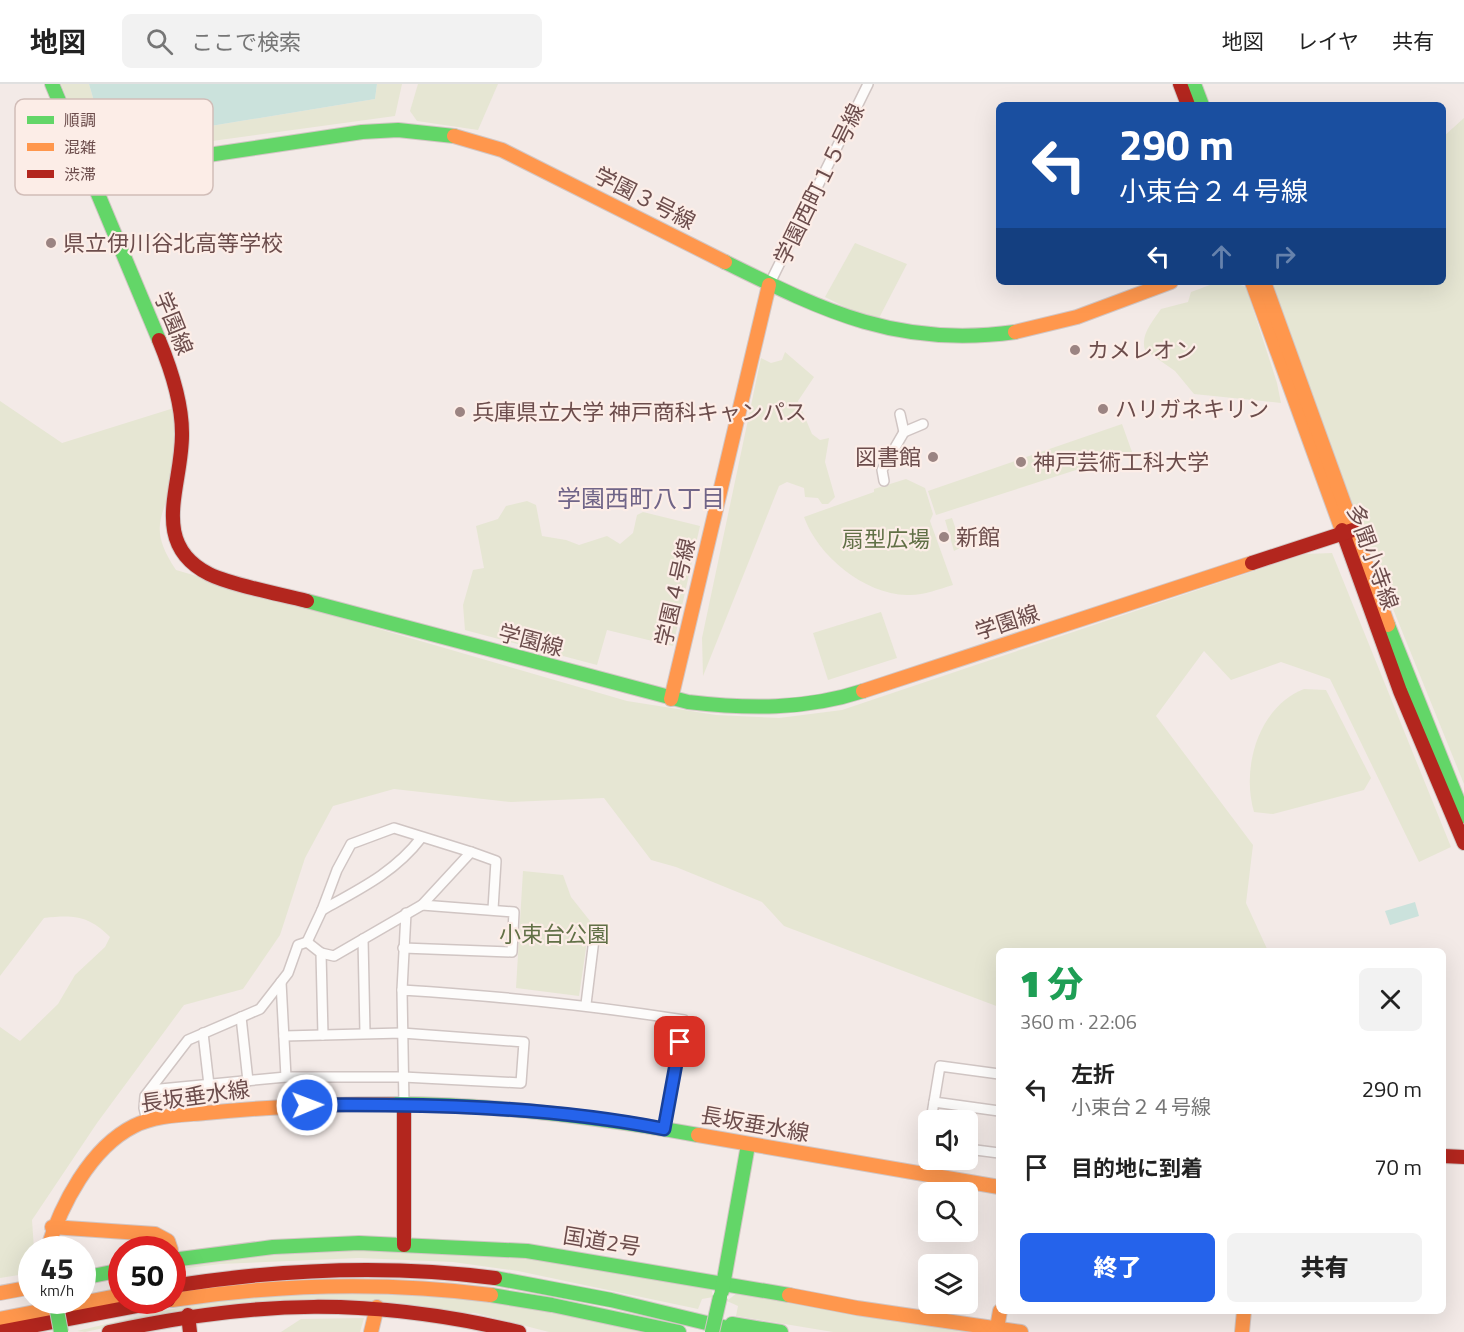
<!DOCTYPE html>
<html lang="ja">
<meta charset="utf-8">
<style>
body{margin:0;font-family:"Titillium Web","Noto Sans JP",sans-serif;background:#f2f2f2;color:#222;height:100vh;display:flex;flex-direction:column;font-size:22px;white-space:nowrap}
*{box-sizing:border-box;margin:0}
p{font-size:20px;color:#767676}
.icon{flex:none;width:33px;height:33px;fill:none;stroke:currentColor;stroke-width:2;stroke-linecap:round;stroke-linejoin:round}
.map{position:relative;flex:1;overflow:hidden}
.side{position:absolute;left:996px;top:864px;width:450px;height:366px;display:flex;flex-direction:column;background:#fff;border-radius:9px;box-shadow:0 6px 24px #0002}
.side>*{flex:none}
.hud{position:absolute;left:996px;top:18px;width:450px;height:183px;border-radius:9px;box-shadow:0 6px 24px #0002;background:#1a4fa0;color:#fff;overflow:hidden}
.fabs{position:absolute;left:918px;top:1026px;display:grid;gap:12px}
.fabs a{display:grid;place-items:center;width:60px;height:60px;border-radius:9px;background:#fff;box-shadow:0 6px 24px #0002;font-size:30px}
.speed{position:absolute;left:18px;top:1152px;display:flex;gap:12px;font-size:30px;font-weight:700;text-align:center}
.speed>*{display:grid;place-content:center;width:78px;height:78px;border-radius:50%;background:#fff;box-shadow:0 6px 24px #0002;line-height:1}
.speed small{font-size:15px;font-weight:400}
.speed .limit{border:9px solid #d22;background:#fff;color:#111}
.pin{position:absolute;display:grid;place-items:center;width:51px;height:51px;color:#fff;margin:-26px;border-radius:12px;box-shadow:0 3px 9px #0006}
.me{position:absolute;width:66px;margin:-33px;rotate:89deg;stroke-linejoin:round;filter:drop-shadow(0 0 4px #0008)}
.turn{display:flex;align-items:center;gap:21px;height:126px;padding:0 24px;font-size:27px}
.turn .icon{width:78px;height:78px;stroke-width:2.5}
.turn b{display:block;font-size:42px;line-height:51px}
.lanes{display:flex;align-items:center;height:57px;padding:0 24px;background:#0003;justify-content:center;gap:30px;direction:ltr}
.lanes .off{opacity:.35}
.round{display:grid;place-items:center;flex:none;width:63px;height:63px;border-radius:9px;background:#f2f2f2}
.headline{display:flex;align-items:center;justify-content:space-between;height:102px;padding:0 24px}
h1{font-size:36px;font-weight:800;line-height:45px;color:#1e9e55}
.primary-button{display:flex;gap:12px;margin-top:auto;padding:12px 24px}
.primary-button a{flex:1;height:69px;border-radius:9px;background:#2563eb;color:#fff;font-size:24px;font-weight:800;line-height:69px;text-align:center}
.primary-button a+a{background:#f2f2f2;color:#222}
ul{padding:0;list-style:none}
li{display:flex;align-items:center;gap:18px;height:78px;padding:0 24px}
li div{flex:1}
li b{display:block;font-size:22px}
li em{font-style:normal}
header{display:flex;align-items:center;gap:36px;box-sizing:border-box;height:84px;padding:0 30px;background:#fff;border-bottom:2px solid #e0e0e0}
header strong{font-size:28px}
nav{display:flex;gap:33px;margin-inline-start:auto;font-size:21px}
.search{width:420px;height:54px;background:#f2f2f2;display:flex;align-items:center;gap:15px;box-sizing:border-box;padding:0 21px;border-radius:9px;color:#767676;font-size:22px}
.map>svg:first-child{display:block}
.green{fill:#e6e6d3}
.water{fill:#cbe2dc}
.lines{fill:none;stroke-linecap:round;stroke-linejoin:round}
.street-casing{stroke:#d0c5c3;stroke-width:12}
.fast-casing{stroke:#d2c6c4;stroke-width:16}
.slow-casing{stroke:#d2c6c4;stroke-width:16}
.jam-casing{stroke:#d2c6c4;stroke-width:16}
.street{stroke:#fdfcfb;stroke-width:9}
.fast{stroke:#63d668;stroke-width:14}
.slow{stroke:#ff974d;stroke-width:14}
.jam{stroke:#b3261e;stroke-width:14}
.fast-bridge-casing{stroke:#d2c6c4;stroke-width:16;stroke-linecap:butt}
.fast-bridge{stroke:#63d668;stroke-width:14}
.route-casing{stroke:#184099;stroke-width:15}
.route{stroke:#2563eb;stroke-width:10}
.poi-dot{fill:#9b8482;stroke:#fcede7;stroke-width:2}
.labels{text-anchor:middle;stroke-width:4.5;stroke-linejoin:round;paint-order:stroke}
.street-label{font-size:22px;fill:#6c4d4c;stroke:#fcede7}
.poi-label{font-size:22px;fill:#6c4d4c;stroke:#fcede7;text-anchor:start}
.park-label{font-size:22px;fill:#617046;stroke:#fcede7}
.neighbourhood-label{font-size:24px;fill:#706588;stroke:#fcede7}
.key{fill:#fcede7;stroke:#d1bdb8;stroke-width:1.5}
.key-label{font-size:16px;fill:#6c4d4c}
</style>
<header>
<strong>地図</strong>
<div class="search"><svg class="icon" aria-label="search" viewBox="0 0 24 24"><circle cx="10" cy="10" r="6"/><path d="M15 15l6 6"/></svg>ここで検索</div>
<nav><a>地図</a><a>レイヤ</a><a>共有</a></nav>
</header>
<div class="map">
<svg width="1464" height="1248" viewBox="0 0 1464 1248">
<rect width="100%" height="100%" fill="#f3eae7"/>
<g class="green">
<path d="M61,0h28l13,45 24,11 249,-41 2,-15h25l-7,32 -263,36c-49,-3 -54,-29 -71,-68z"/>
<polygon points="418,0 498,0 478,46 417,37 410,27"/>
<polygon points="1464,34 1464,700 1370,468 1270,198 1443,198 1443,53"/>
<polygon points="855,159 907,180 879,234 851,226 825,213"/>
<path d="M1218,198h14l14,5 31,96 4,20 -87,-9 -19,-23 -30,-21c-5,-15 8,-29 16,-41l27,-7 3,-10z"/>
<polygon points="785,268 814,293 798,317 812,350 820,356 829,354 825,378 835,413 828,420 822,420 818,414 805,413 804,404 787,398 779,402 703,592 702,554 761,274 771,279 782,276"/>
<path d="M0,317l62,42 112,-35c0,20 3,42 0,61 -6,47 -30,53 2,101l451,131 89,14 63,3 63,-8 463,-156 27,-1 119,294 -32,15 -89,-183 -49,-17 -50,18 -27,-29 -48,65 97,129 -7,58 22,48h-269v56l-215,-81 -22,-24 -86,-35 -25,-7 -47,-62 -93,4 -117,-13 -61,17 -28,52 -25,77 -37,54 -59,16 -87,118 -65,97 2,29 -2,1 -1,23 -31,5v-251l20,14 38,-37 17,-29 30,-28 5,-10c-22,-22 -37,-22 -66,-19l-44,58z"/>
<polygon points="1122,340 1132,368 936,431 928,407"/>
<path d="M906,395l19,9 8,26 -3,7 23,64c-14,4 -31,11 -46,10 -43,-1 -89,-39 -103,-78l70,-25v-3z"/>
<polygon points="527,417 536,421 542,452 566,456 579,461 607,452 620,460 633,449 637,431 643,428 700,442 673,562 607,546 597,581 465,546 463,521 473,486 484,484 476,442 498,435 506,422"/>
<polygon points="952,434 962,463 954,467 945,436"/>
<polygon points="881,528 897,574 828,596 813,549"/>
<path d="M1304,605l22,1 45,88 -7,12 -91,24 -19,-2c-13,-44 4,-105 50,-123z"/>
<polygon points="523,787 563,791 571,813 590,837 579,912 516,904"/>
<polygon points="374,1165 547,1175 711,1203 713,1213 702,1215 698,1225 518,1187 453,1178 359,1174 220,1180 173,1186 173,1182 250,1171"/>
<path d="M384,1206l141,15 115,27h-91l-74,-19 -286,-3 -104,22 -8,-1c75,-18 151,-37 228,-40 26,-2 53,0 79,-1z"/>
<polygon points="738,1208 992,1248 833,1248 736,1232 738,1222 727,1217"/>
<polygon points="364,1234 360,1248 281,1248 301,1235"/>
</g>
<g class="water">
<polygon points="89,0 377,0 375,15 126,56 102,45"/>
<polygon points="1415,818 1419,832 1390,841 1385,827"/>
</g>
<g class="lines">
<g class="street-casing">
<g id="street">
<polyline points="769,201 868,0"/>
<polyline points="900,330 904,348 923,340"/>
<polyline points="884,397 882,386 904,348"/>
<path d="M322,826c38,-21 73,-38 99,-72"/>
<polyline points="363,855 365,949"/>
<polyline points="307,858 322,826 337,786 351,760 394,744 471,768"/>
<polyline points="403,864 512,868 514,828 422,821"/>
<polyline points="321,869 334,872 422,821 471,768 496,777 493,825"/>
<polyline points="281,898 286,993"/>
<polyline points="402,906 406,829"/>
<polyline points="586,920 595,847"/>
<polyline points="241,933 248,997"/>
<polyline points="203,949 209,1001"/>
<polyline points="150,1006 286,993 403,993 521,999 524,958 402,949 284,952"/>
<polyline points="934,1018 999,1027"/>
<path d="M404,1021l-2,-115c95,6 188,15 282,30l-20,109"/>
<polyline points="931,1036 940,982 999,990"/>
<polyline points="147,1037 144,1024 145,1012 188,956 260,925 288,889 298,861 307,858 321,869 323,951"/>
<polyline points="928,1051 928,1059"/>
<polyline points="968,1065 999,1069"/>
</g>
</g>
<g class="fast-casing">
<g id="fast">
<polyline points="52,0 159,256"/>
<polyline points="1194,0 1202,21"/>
<polyline points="87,89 362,48 398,46 454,52"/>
<path d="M725,178c101,50 174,86 290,70"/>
<path d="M307,517l381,101c59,7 117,8 175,-11"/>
<polyline points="1388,541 1464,732"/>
<path d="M392,1020c103,0 204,13 306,31"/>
<polyline points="172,1176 273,1163 359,1159 527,1167 789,1211"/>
<polyline points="82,1194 122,1186"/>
<polyline points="495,1194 611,1216 744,1248"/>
<polyline points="722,1207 748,1061"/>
<polyline points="491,1211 552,1221 679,1248"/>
<polyline points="732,1240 781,1248"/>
</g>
</g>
<g class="slow-casing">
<g id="slow">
<polyline points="454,52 502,66 725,178"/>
<polyline points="1252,198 1342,446"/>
<polyline points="1264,198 1388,541"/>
<polyline points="1015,248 1077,233 1171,198"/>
<polyline points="863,607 1252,479"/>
<polyline points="671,615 769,201"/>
<polyline points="698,1051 999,1103"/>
<polyline points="52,1143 155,1150 168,1157 171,1166"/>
<path d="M47,1166c14,-45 43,-102 87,-124 21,-11 48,-11 71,-13 62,-6 124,-9 187,-9"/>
<polyline points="0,1209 32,1203"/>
<polyline points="789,1211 857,1224 1021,1248"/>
<path d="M172,1216c107,-16 211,-19 319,-5"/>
<polyline points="0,1235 122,1211"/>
<polyline points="997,1244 1000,1227"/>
<polyline points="371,1248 377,1223"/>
<polyline points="1242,1248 1244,1227"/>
</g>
</g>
<g class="jam-casing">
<g id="jam">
<polyline points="1180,0 1188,21"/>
<path d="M159,256c12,29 23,61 23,93 1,52 -34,110 27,141 22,11 71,20 98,27"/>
<polyline points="1342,446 1400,607 1464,759"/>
<polyline points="1252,479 1353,446"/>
<polyline points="404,1021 404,1161"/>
<polyline points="1443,1072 1464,1073"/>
<path d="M172,1202c108,-17 215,-22 323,-8"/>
<polyline points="188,1231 190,1248"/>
<polyline points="0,1248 168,1216"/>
<path d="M109,1248c149,-32 261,-35 410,0"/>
</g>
</g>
<use href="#street" class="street"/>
<use href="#fast" class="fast"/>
<use href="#slow" class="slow"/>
<use href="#jam" class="jam"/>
<g class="fast-bridge-casing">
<g id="fast-bridge">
<polyline points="55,1216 61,1248"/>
<polyline points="712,1248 720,1213"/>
</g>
</g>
<use href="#fast-bridge" class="fast-bridge"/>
</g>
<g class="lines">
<g class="route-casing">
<path id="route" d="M307,1021c120,-1 239,1 357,24l16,-87"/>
</g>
<use href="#route" class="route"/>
</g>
<g class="poi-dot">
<circle cx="51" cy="159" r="6"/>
<circle cx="1075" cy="266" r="6"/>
<circle cx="1103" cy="325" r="6"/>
<circle cx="460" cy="328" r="6"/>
<circle cx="933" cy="373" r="6"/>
<circle cx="1021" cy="378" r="6"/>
<circle cx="944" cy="453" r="6"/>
</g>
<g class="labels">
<g class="street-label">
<text transform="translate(819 100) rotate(-64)" y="8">学園西町１５号線</text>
<text transform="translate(645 114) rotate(27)" y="8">学園３号線</text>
<text transform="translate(174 239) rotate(68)" y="8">学園線</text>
<text transform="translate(1373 473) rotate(70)" y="8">多聞小寺線</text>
<text transform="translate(675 508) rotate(-77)" y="8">学園４号線</text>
<text transform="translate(1007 538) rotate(-18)" y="8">学園線</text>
<text transform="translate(531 556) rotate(15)" y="8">学園線</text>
<text transform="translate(195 1012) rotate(-8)" y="8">長坂垂水線</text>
<text transform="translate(755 1040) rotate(10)" y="8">長坂垂水線</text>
<text transform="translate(602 1157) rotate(9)" y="8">国道2号</text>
</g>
<g class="poi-label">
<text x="63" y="167">県立伊川谷北高等学校</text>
<text x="1087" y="274">カメレオン</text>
<text x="1115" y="333">ハリガネキリン</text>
<text x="472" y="336">兵庫県立大学 神戸商科キャンパス</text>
<text x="921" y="381" text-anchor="end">図書館</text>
<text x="1033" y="386">神戸芸術工科大学</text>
<text x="956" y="461">新館</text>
</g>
<g class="park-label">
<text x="886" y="463">扇型広場</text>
<text x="554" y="858">小束台公園</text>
</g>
<g class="neighbourhood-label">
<text x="641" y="423">学園西町八丁目</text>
</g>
</g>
<rect x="15" y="15" width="198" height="96" rx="9" class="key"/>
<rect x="27" y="32" width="27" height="8" fill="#63d668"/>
<rect x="27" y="59" width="27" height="8" fill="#ff974d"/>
<rect x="27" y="86" width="27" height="8" fill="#b3261e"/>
<g class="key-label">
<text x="64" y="42">順調</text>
<text x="64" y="69">混雑</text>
<text x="64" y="96">渋滞</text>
</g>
</svg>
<div class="fabs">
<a><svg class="icon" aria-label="sound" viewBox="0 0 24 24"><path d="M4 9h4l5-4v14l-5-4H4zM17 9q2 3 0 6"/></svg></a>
<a><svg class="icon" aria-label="search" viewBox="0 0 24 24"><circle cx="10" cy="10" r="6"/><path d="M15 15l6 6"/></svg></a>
<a><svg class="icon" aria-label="layers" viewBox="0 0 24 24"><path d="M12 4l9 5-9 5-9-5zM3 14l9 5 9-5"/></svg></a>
</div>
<div class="speed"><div>45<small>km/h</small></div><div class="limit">50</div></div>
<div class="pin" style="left:680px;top:958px;background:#d93025"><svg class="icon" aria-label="arrive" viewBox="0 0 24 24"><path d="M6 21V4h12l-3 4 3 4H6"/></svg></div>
<svg class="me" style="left:307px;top:1021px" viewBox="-20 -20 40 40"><circle r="17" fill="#2563eb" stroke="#fff" stroke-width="3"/><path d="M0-11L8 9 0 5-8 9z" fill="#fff"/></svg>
<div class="hud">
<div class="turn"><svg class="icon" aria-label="left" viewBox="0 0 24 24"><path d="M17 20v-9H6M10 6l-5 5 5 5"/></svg><div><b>290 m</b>小束台２４号線</div></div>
<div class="lanes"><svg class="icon" aria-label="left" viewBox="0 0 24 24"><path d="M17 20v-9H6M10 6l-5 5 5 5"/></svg><svg class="icon off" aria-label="ahead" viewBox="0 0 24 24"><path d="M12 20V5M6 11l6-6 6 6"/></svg><svg class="icon off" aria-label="right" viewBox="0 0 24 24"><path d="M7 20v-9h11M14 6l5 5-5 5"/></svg></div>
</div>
<section class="side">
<div class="headline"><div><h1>1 分</h1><p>360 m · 22:06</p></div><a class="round"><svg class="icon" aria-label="close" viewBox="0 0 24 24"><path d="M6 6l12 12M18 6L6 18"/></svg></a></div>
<ul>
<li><svg class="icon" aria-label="left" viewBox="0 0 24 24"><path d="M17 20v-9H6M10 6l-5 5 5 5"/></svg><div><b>左折</b><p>小束台２４号線</p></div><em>290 m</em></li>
<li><svg class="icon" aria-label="arrive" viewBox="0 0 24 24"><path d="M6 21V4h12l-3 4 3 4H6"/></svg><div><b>目的地に到着</b></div><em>70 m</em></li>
</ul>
<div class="primary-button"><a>終了</a><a>共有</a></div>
</section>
</div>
